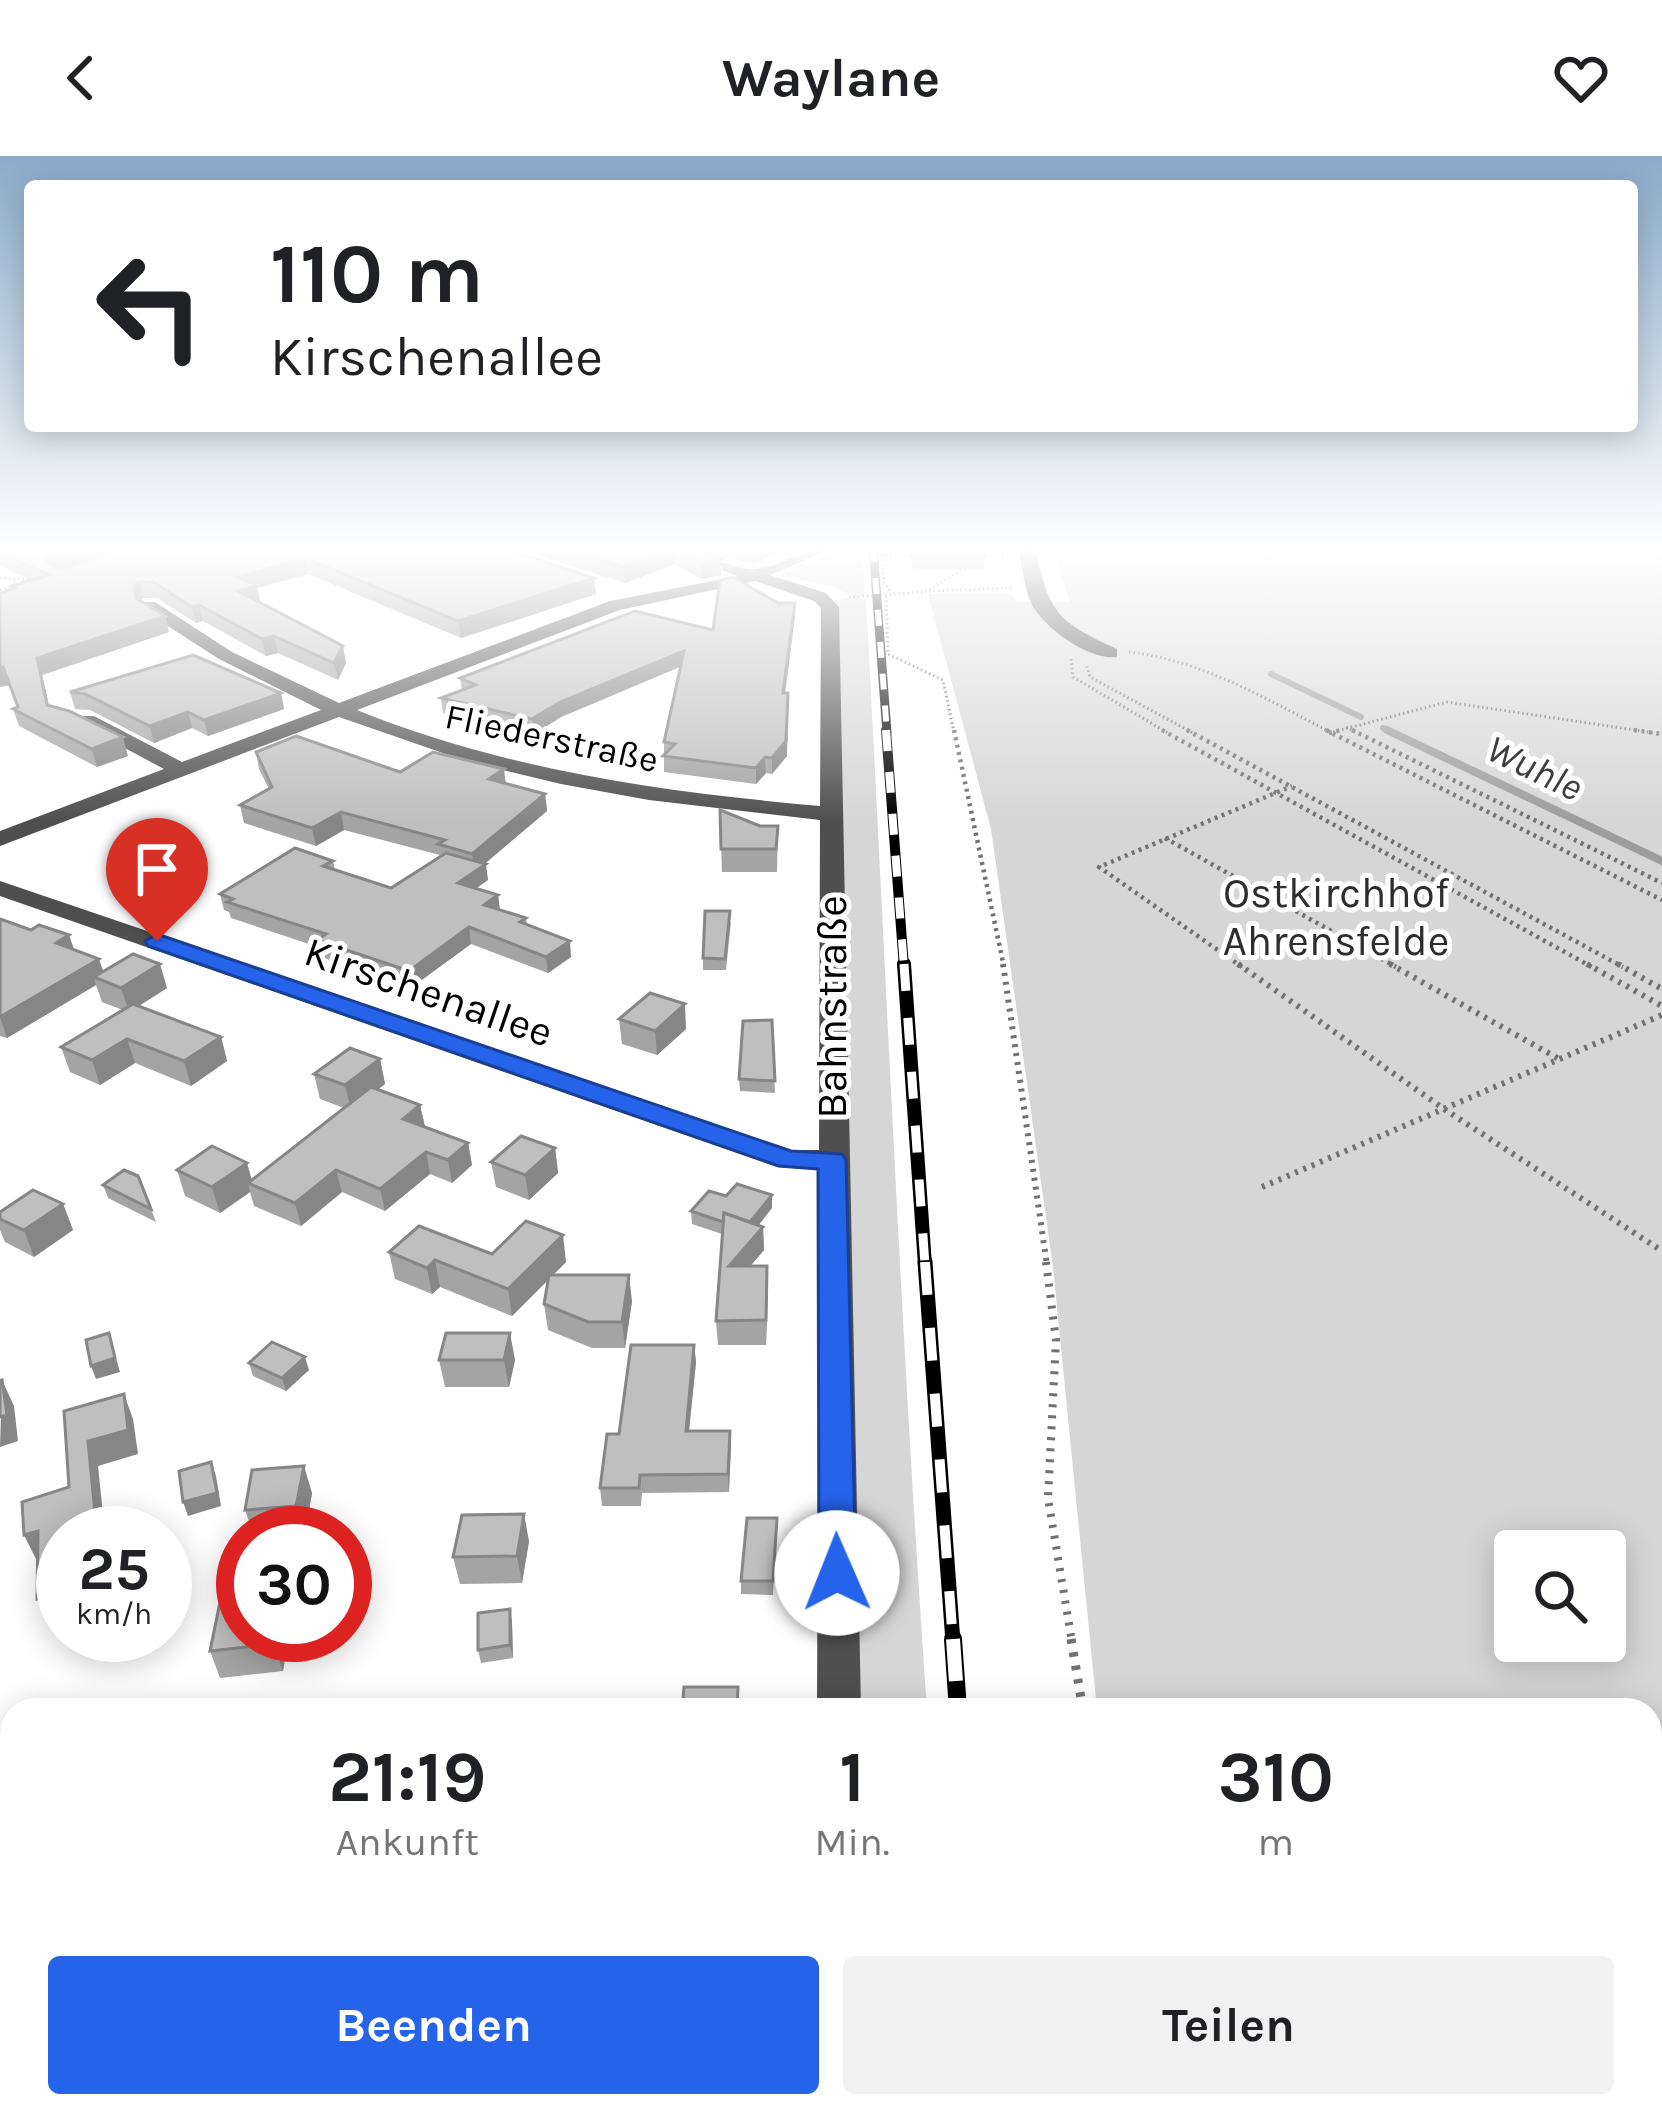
<!DOCTYPE html>
<html lang="de">
<meta charset="utf-8">
<style>
body{margin:0;font-family:Karla,sans-serif;background:#f2f2f2;color:#202124;height:100vh;display:flex;flex-direction:column;font-size:45px;white-space:nowrap}
*{box-sizing:border-box;margin:0}
p{font-size:39px;color:#757577}
.icon{flex:none;width:66px;height:66px;fill:none;stroke:currentColor;stroke-width:2;stroke-linecap:round;stroke-linejoin:round}
.map{position:relative;flex:1;overflow:hidden}
.panel{position:absolute;left:0px;top:1542px;width:1662px;height:420px;display:flex;flex-direction:column;background:#fff;border-radius:36px 36px 0 0;box-shadow:0 6px 30px #0003}
.panel>*{flex:none}
.guide{position:absolute;left:24px;top:24px;width:1614px;height:252px;border-radius:12px;box-shadow:0 6px 30px #0003;background:#fff;color:#202124;overflow:hidden}
.controls{position:absolute;left:1494px;top:1374px;display:grid;gap:24px}
.controls a{display:grid;place-items:center;width:132px;height:132px;border-radius:12px;background:#fff;box-shadow:0 6px 30px #0003;font-size:60px}
.speed{position:absolute;left:36px;top:1350px;display:flex;gap:24px;font-size:60px;font-weight:700;text-align:center}
.speed>*{display:grid;place-content:center;width:156px;height:156px;border-radius:50%;background:#fff;box-shadow:0 6px 30px #0003;line-height:1}
.speed small{font-size:30px;font-weight:400}
.speed .limit{border:18px solid #d22;background:#fff;color:#111}
.pin{position:absolute;display:grid;place-items:center;width:102px;height:102px;color:#fff;margin:-123px -51px;border-radius:50% 50% 50% 0;rotate:-45deg;box-shadow:0 0 12px #0007}
.pin .icon{rotate:45deg}
.me{position:absolute;width:132px;margin:-66px;rotate:359deg;stroke-linejoin:round;filter:drop-shadow(0 0 9px #0008)}
.turn{display:flex;align-items:center;gap:42px;height:252px;padding:0 48px;font-size:54px}
.turn .icon{width:156px;height:156px;stroke-width:2.5}
.turn b{display:block;font-size:84px;line-height:102px}
.eta{display:flex;justify-content:space-evenly;align-items:center;height:204px;text-align:center}
.eta b{font-size:72px;font-weight:700;line-height:84px}
.action{display:flex;gap:24px;margin-top:auto;padding:24px 48px}
.action a{flex:1;height:138px;border-radius:12px;background:#2563eb;color:#fff;font-size:48px;font-weight:700;line-height:138px;text-align:center}
.action a+a{background:#f2f2f2;color:#202124}
header{display:flex;justify-content:space-between;align-items:center;height:156px;padding:0 48px;background:#fff;font-size:54px;font-weight:700}
.map>svg:first-child{display:block}
.green{fill:#d6d6d6;fill-rule:evenodd}
.lines{fill:none;stroke-linecap:round;stroke-linejoin:round}
.stream-far1{stroke:#9d9d9d;stroke-width:6}
.stream{stroke:#9d9d9d;stroke-width:8}
.path-far4{stroke:#717171;stroke-width:3;stroke-dasharray:1.5 3;stroke-linecap:butt}
.path-far3{stroke:#717171;stroke-width:4.5;stroke-dasharray:3 4.5;stroke-linecap:butt}
.path-far2{stroke:#717171;stroke-width:6;stroke-dasharray:3 6;stroke-linecap:butt}
.path-far1{stroke:#717171;stroke-width:8;stroke-dasharray:3 8;stroke-linecap:butt}
.path{stroke:#717171;stroke-width:9;stroke-dasharray:4.5 9;stroke-linecap:butt}
.minor{fill:#4f4f4f;fill-rule:evenodd}
.rail-far4-casing{stroke:#000;stroke-width:9}
.rail-far3-casing{stroke:#000;stroke-width:10}
.rail-far2-casing{stroke:#000;stroke-width:14}
.rail-far1-casing{stroke:#000;stroke-width:15}
.rail-casing{stroke:#000;stroke-width:18}
.rail-far4{stroke:#fff;stroke-width:6;stroke-dasharray:16;stroke-linecap:butt}
.rail-far3{stroke:#fff;stroke-width:8;stroke-dasharray:21;stroke-linecap:butt}
.rail-far2{stroke:#fff;stroke-width:9;stroke-dasharray:27;stroke-linecap:butt}
.rail-far1{stroke:#fff;stroke-width:10;stroke-dasharray:33;stroke-linecap:butt}
.rail{stroke:#fff;stroke-width:14;stroke-dasharray:42;stroke-linecap:butt}
.wall{fill:#a4a4a4}
.shaded-wall{fill:#868686}
.building{fill:#bfbfbf;stroke:#868686;stroke-width:3}
.route{fill:#2563eb;stroke:#184099;stroke-width:3}
.labels{text-anchor:middle;stroke-width:10;stroke-linejoin:round;paint-order:stroke}
.far-street-label{font-size:36px;fill:#000;stroke:#fff}
.far-water-label{font-size:39px;font-style:italic;fill:#3e3e3e;stroke:#fff}
.park-label{font-size:42px;fill:#2d2d2d;stroke:#fff}
.street-label{font-size:42px;fill:#000;stroke:#fff}
</style>
<header><svg class="icon" aria-label="back" viewBox="0 0 24 24"><path d="M15 5l-7 7 7 7"/></svg>Waylane<svg class="icon" aria-label="heart" viewBox="0 0 24 24"><path d="M12 20l-8-8c-3-5 5-10 8-4 3-6 11-1 8 4z"/></svg></header>
<div class="map">
<svg width="1662" height="1962" viewBox="0 0 1662 1962">
<rect width="100%" height="100%" fill="#fff"/>
<g class="green">
<path d="M838,390h24l3,48 -6,3 7,2c20,371 35,741 61,1111h-71l-22,-1110 20,-2 -22,-12 -52,-10z"/>
<path d="M1052,390h610v1572h-525l-1,-12h514v-396h-553l-44,-443 -62,-438 -63,-235h85l3,8h54zM1515,1395h90v90h-90z"/>
</g>
<g class="lines">
<g class="stream-far1">
<polyline points="1271,518 1361,561"/>
<polyline points="1383,572 1393,577"/>
</g>
<polyline class="stream" points="1387,574 1662,705"/>
<g class="path-far4">
<polyline points="880,390 884,426 892,438"/>
<polyline points="881,399 913,400"/>
<polyline points="980,400 1009,400"/>
<polyline points="0,422 38,424"/>
<polyline points="0,434 17,430"/>
<polyline points="929,435 1011,432"/>
<polyline points="886,440 888,498 943,524 954,577"/>
<polyline points="849,441 925,436 967,411"/>
<path d="M1129,496c73,8 139,48 203,81"/>
<polyline points="1071,503 1073,521 1168,577"/>
<polyline points="1087,510 1090,521 1193,577"/>
<polyline points="1346,571 1358,577"/>
<polyline points="1329,577 1447,546 1655,577"/>
</g>
<g class="path-far3">
<polyline points="954,574 1004,811"/>
<polyline points="1162,574 1592,811"/>
<polyline points="1187,574 1623,811"/>
<polyline points="1326,574 1662,744"/>
<polyline points="1352,574 1662,727"/>
<polyline points="1634,574 1662,578"/>
<polyline points="1329,577 1341,574"/>
<polyline points="1165,682 1396,811"/>
<polyline points="1242,811 1099,711 1292,630"/>
</g>
<g class="path-far2">
<polyline points="1003,808 1047,1109"/>
<polyline points="1238,808 1444,953 1662,1095"/>
<polyline points="1390,808 1559,903"/>
<polyline points="1587,808 1662,850"/>
<polyline points="1618,808 1662,833"/>
<polyline points="1262,1031 1662,859"/>
</g>
<polyline class="path-far1" points="1046,1106 1056,1184 1048,1342 1072,1486"/>
<g class="path">
<polyline points="1071,1483 1083,1554"/>
<polyline points="1313,1950 1316,1962"/>
<polyline points="1578,1950 1629,1962"/>
</g>
<g class="minor">
<path d="M656,390c32,0 79,26 101,23 29,-4 50,-23 81,-23l-68,29 56,18 13,14 22,1103h-44l2,-540 -42,-3 -777,-271v-15l791,269h28l1,-330 -171,-20 -88,-16 -95,-23 -127,-44 -339,129v-15l164,-62 -84,-45v-8h14l88,46 139,-52 -102,-51 -76,-49v-8h12l77,50 107,51 271,-102 128,-25zM755,425l59,20 7,7 -1,198c-157,-14 -315,-36 -463,-96l263,-100z"/>
<path d="M1018,390h16c16,65 19,74 83,103v8c-28,3 -66,-25 -82,-47 -10,-14 -13,-44 -17,-64z"/>
<polygon points="12,1765 12,1813 0,1815 0,1767"/>
<rect x="817" y="1950" width="52" height="12"/>
</g>
<g class="rail-far4-casing">
<polyline id="rail-far4" points="873,390 887,577"/>
</g>
<g class="rail-far3-casing">
<polyline id="rail-far3" points="886,574 904,811"/>
</g>
<g class="rail-far2-casing">
<polyline id="rail-far2" points="904,808 925,1109"/>
</g>
<g class="rail-far1-casing">
<polyline id="rail-far1" points="925,1106 953,1486"/>
</g>
<g class="rail-casing">
<g id="rail">
<polyline points="953,1483 958,1554"/>
<polyline points="987,1950 988,1962"/>
</g>
</g>
<use href="#rail-far4" class="rail-far4"/>
<use href="#rail-far3" class="rail-far3"/>
<use href="#rail-far2" class="rail-far2"/>
<use href="#rail-far1" class="rail-far1"/>
<use href="#rail" class="rail"/>
</g>
<g class="wall">
<polygon points="0,390 127,390 63,411 131,390 594,422 596,438 461,482 308,418 257,432 260,445 259,446 346,507 338,524 278,497 266,500 203,465 196,467 157,442 143,442 140,444 165,460 169,476 42,519 49,550 128,600 97,611 19,570 13,553 17,551 9,529 0,531 0,437 12,433 11,430 31,424 0,410"/>
<polygon points="508,390 793,390 753,408 701,396 721,419 701,423 675,408 625,427"/>
<polygon points="909,390 1001,390 1001,396 984,396 984,413 913,413"/>
<polygon points="778,447 795,447 795,460 785,537 787,600 772,618 766,617 756,628 664,616 664,586 680,511 561,561 534,578 443,557 441,542 462,534 460,522 713,474"/>
<polygon points="70,536 284,553 208,580 192,572 154,587 90,554 75,553"/>
<polygon points="256,596 400,616 506,628 545,638 547,655 484,708 488,724 476,732 498,739 500,754 526,762 527,769 571,801 548,817 471,788 412,831 321,801 318,791 231,762 229,756 224,754 220,738 333,705 335,714 391,732 440,699 344,674 316,690 244,667 240,649 269,633 259,613"/>
<polygon points="720,654 760,670 778,670 777,716 722,716"/>
<polygon points="0,763 74,794 103,816 167,832 139,850 221,881 227,905 191,930 135,907 100,929 70,916 61,891 123,854 102,846 96,829 7,882 0,880"/>
<polygon points="731,766 726,814 703,814 703,802"/>
<polygon points="619,863 686,873 657,899 622,888"/>
<polygon points="772,864 775,937 740,935 739,923"/>
<polygon points="380,903 385,928 378,933 420,949 425,971 468,987 472,1009 452,1027 430,1018 385,1055 342,1036 301,1070 254,1050 250,1036 220,1057 185,1040 177,1014 247,1007 252,1024 344,952 320,943 314,918"/>
<polygon points="555,992 558,1017 529,1044 496,1031 491,1006"/>
<polygon points="103,1029 151,1053 156,1066 108,1042"/>
<polygon points="772,1039 772,1052 759,1069 763,1071 764,1094 750,1110 767,1110 766,1189 718,1189 716,1165 722,1078 692,1068 691,1055 726,1040"/>
<polygon points="63,1048 73,1074 34,1101 5,1086 0,1074 0,1056"/>
<polygon points="389,1096 492,1098 566,1106 553,1119 632,1145 625,1192 592,1192 548,1174 544,1148 549,1123 512,1160 440,1131 432,1138 395,1123"/>
<polygon points="694,1189 696,1206 689,1275 730,1275 729,1336 642,1337 641,1350 602,1350 600,1332 619,1278"/>
<polygon points="439,1204 515,1204 509,1231 445,1231"/>
<polygon points="249,1207 309,1214 286,1235 253,1220"/>
<polygon points="312,1337 305,1377 253,1377 245,1354"/>
<polygon points="777,1362 773,1439 741,1438 741,1425"/>
<polygon points="529,1385 522,1427 460,1428 453,1401"/>
<polygon points="226,1417 236,1444 243,1479 289,1479 283,1515 220,1522 210,1495"/>
<polygon points="510,1453 512,1467 513,1502 481,1507 478,1494"/>
<polygon points="12,1867 12,1950 60,1950 13,1957 0,1938 0,1915"/>
<polygon points="166,1950 223,1950 171,1958"/>
</g>
<g class="shaded-wall">
<polygon points="76,390 127,390 53,415 45,405 48,399"/>
<polygon points="758,390 793,390 753,408 752,393"/>
<polygon points="674,393 675,408 625,427 623,411"/>
<polygon points="305,402 308,418 257,432 260,445 241,451 238,421"/>
<polygon points="721,403 721,419 701,423 701,407"/>
<polygon points="594,422 596,438 461,482 458,465"/>
<polygon points="139,426 143,442 139,446 141,458 134,430"/>
<polygon points="795,447 795,460 783,552 783,537"/>
<polygon points="199,449 203,465 196,467 192,451"/>
<polygon points="165,460 169,476 42,519 53,567 37,502"/>
<polygon points="274,480 278,497 266,500 262,483"/>
<polygon points="343,490 346,507 338,524 334,507"/>
<polygon points="684,495 684,509 561,561 534,578 532,563 560,546"/>
<polygon points="3,511 9,529 0,531 0,512"/>
<polygon points="281,537 284,553 208,580 204,564"/>
<polygon points="788,552 787,600 772,618 772,602"/>
<polygon points="188,556 192,572 154,587 150,570"/>
<polygon points="123,581 128,600 97,611 92,593"/>
<polygon points="765,601 766,617 756,628 756,612"/>
<polygon points="504,613 506,630 489,623"/>
<polygon points="545,638 547,655 475,716 486,708 488,724 461,743 458,727 475,716 472,698"/>
<polygon points="341,656 344,674 316,690 312,672"/>
<polygon points="498,739 500,755 484,749"/>
<polygon points="469,771 471,788 412,831 409,815"/>
<polygon points="69,779 76,799 56,787"/>
<polygon points="570,785 571,801 548,817 546,801"/>
<polygon points="99,803 106,823 94,821 96,829 7,882 0,861"/>
<polygon points="160,808 167,832 129,856 121,832"/>
<polygon points="685,848 686,873 657,899 655,875"/>
<polygon points="221,881 227,905 191,930 184,905"/>
<polygon points="127,883 135,907 100,929 92,904"/>
<polygon points="380,903 385,928 351,954 345,929"/>
<polygon points="420,949 425,971 403,963"/>
<polygon points="468,987 472,1009 452,1027 448,1004"/>
<polygon points="555,992 558,1017 529,1044 525,1019"/>
<polygon points="426,996 430,1018 385,1055 380,1033"/>
<polygon points="247,1007 253,1030 248,1027 250,1036 220,1057 212,1031"/>
<polygon points="336,1014 342,1036 301,1070 295,1047"/>
<polygon points="772,1039 772,1052 745,1086 744,1073"/>
<polygon points="63,1048 73,1074 34,1101 24,1074"/>
<polygon points="763,1071 764,1094 730,1134 729,1110"/>
<polygon points="563,1079 566,1106 512,1160 508,1133"/>
<polygon points="435,1104 440,1131 432,1138 427,1112"/>
<polygon points="767,1110 768,1134 766,1189 766,1164"/>
<polygon points="629,1119 632,1145 625,1192 622,1166"/>
<polygon points="109,1177 120,1216 96,1223 91,1210"/>
<polygon points="510,1177 515,1204 509,1231 504,1204"/>
<polygon points="694,1189 696,1206 687,1293 686,1275"/>
<polygon points="305,1201 309,1214 286,1235 282,1222"/>
<polygon points="2,1224 14,1250 18,1285 0,1291"/>
<polygon points="124,1238 133,1263 138,1298 98,1310 105,1377 77,1377 77,1363 88,1285"/>
<polygon points="730,1275 731,1292 729,1336 728,1318"/>
<polygon points="211,1306 216,1320 221,1350 188,1360 183,1346"/>
<polygon points="304,1310 312,1337 305,1377 296,1350"/>
<polygon points="524,1358 529,1385 522,1427 517,1400"/>
<polygon points="38,1375 49,1399 36,1403 24,1379"/>
<polygon points="63,1436 63,1463 49,1467 37,1443"/>
<polygon points="510,1453 512,1467 513,1502 510,1489"/>
<polygon points="275,1479 289,1479 283,1515 274,1488"/>
<polygon points="557,1950 563,1950 564,1962 557,1962"/>
</g>
<g class="building">
<polygon points="0,390 76,390 48,399 45,405 59,413 131,390 497,390 594,422 458,465 305,402 238,421 257,429 238,435 343,490 334,507 274,480 262,483 199,449 192,451 153,426 139,426 134,430 136,442 165,460 37,502 47,549 69,555 123,581 92,593 13,553 18,551 3,511 0,512 0,437 15,432 11,430 50,419 0,397"/>
<polygon points="555,390 685,390 721,403 701,407 674,393 623,411"/>
<polygon points="911,390 984,390 985,400 913,401"/>
<polygon points="733,421 778,447 795,447 783,537 788,537 786,585 772,602 765,601 756,612 663,600 675,588 664,586 684,495 560,546 532,563 441,542 476,529 460,522 635,455 713,474 720,424"/>
<polygon points="193,499 281,537 204,564 188,556 150,570 85,538 70,536"/>
<polygon points="296,580 400,616 433,596 504,613 489,623 545,638 472,698 438,688 445,684 341,656 312,672 240,649 272,631 256,596"/>
<polygon points="720,654 760,670 778,670 776,693 721,693"/>
<polygon points="295,692 333,705 323,710 391,732 446,697 486,708 458,727 498,739 484,749 526,762 520,766 570,785 546,801 469,771 409,815 317,784 326,778 227,746 233,743 220,738"/>
<polygon points="705,755 730,755 725,803 703,802"/>
<polygon points="0,763 31,774 39,769 69,779 56,787 99,803 0,861"/>
<polygon points="133,798 160,808 121,832 94,821"/>
<polygon points="650,837 685,848 655,875 619,863"/>
<polygon points="133,848 221,881 184,905 127,883 92,904 61,891"/>
<polygon points="772,864 775,925 739,923 743,865"/>
<polygon points="350,892 380,903 345,929 314,918"/>
<polygon points="371,931 420,949 403,963 468,987 448,1004 426,996 380,1033 336,1014 295,1047 248,1027"/>
<polygon points="521,980 555,992 525,1019 491,1006"/>
<polygon points="212,990 247,1007 212,1031 177,1014"/>
<polygon points="124,1014 138,1020 151,1053 103,1029"/>
<polygon points="737,1028 772,1039 750,1066 724,1057 723,1066 691,1055 709,1035 726,1040"/>
<polygon points="33,1034 63,1048 24,1074 0,1063 0,1056"/>
<polygon points="724,1057 763,1071 729,1110 767,1110 766,1164 716,1165"/>
<polygon points="526,1065 563,1079 508,1133 435,1104 427,1112 389,1096 419,1070 492,1098"/>
<polygon points="549,1119 629,1119 622,1166 588,1166 544,1148"/>
<polygon points="109,1177 115,1202 91,1210 86,1184"/>
<polygon points="446,1177 510,1177 504,1204 439,1204"/>
<polygon points="272,1186 305,1201 282,1222 249,1207"/>
<polygon points="631,1189 694,1189 686,1275 730,1275 728,1318 640,1319 639,1332 600,1332 607,1278 619,1278"/>
<polygon points="2,1224 7,1259 0,1261 0,1225"/>
<polygon points="124,1238 128,1274 88,1285 95,1357 77,1363 77,1377 63,1377 63,1436 37,1443 38,1375 24,1379 22,1346 69,1331 64,1255"/>
<polygon points="211,1306 217,1337 183,1346 179,1315"/>
<polygon points="304,1310 296,1350 245,1354 252,1314"/>
<polygon points="524,1358 517,1400 453,1401 462,1359"/>
<polygon points="747,1362 777,1362 773,1425 741,1425"/>
<polygon points="226,1417 232,1445 243,1444 243,1479 275,1479 274,1488 210,1495"/>
<polygon points="510,1453 510,1489 478,1494 478,1457"/>
<polygon points="684,1531 738,1531 737,1554 682,1554"/>
<polygon points="528,1547 528,1554 469,1554"/>
<polygon points="12,1867 12,1930 0,1932 0,1915"/>
<polygon points="499,1950 557,1950 557,1962 498,1962"/>
<polygon points="664,1950 708,1950 707,1962 663,1962"/>
</g>
<linearGradient id="sky" x2="0" y2="1"><stop stop-color="#8aabca"/><stop offset="0.59" stop-color="#fff"/><stop offset="1" stop-color="#fff" stop-opacity="0"/></linearGradient>
<rect width="1662" height="665" fill="url(#sky)"/>
<polygon class="route" points="157,778 791,995 842,998 846,1004 856,1417 850,1427 837,1432 824,1427 819,1417 818,1013 779,1010 148,790 145,785"/>
<g class="labels">
<g class="far-street-label">
<text transform="translate(552 581) rotate(12)" y="13">Fliederstraße</text>
</g>
<g class="far-water-label">
<text transform="translate(1535 611) rotate(26)" y="14">Wuhle</text>
</g>
<g class="park-label">
<text x="1336" y="751">Ostkirchhof<tspan x="1336" dy="48">Ahrensfelde</tspan></text>
</g>
<g class="street-label">
<text transform="translate(429 835) rotate(19)" y="15">Kirschenallee</text>
<text transform="translate(831 851) rotate(-90)" y="15">Bahnstraße</text>
</g>
</g>
</svg>
<div class="controls">
<a><svg class="icon" aria-label="search" viewBox="0 0 24 24"><circle cx="10" cy="10" r="6"/><path d="M15 15l6 6"/></svg></a>
</div>
<div class="speed"><div>25<small>km/h</small></div><div class="limit">30</div></div>
<div class="pin" style="left:157px;top:785px;background:#d93025"><svg class="icon" aria-label="arrive" viewBox="0 0 24 24"><path d="M6 21V4h12l-3 4 3 4H6"/></svg></div>
<svg class="me" style="left:837px;top:1417px" viewBox="-20 -20 40 40"><circle r="19" fill="#fff"/><path d="M0-13L10 11 0 6-10 11z" fill="#2563eb"/></svg>
<div class="guide">
<div class="turn"><svg class="icon" aria-label="left" viewBox="0 0 24 24"><path d="M17 20v-9H6M10 6l-5 5 5 5"/></svg><div><b>110 m</b>Kirschenallee</div></div>
</div>
<section class="panel">
<div class="eta">
<div><b>21:19</b><p>Ankunft</p></div>
<div><b>1</b><p>Min.</p></div>
<div><b>310</b><p>m</p></div>
</div>
<div class="action"><a>Beenden</a><a>Teilen</a></div>
</section>
</div>
